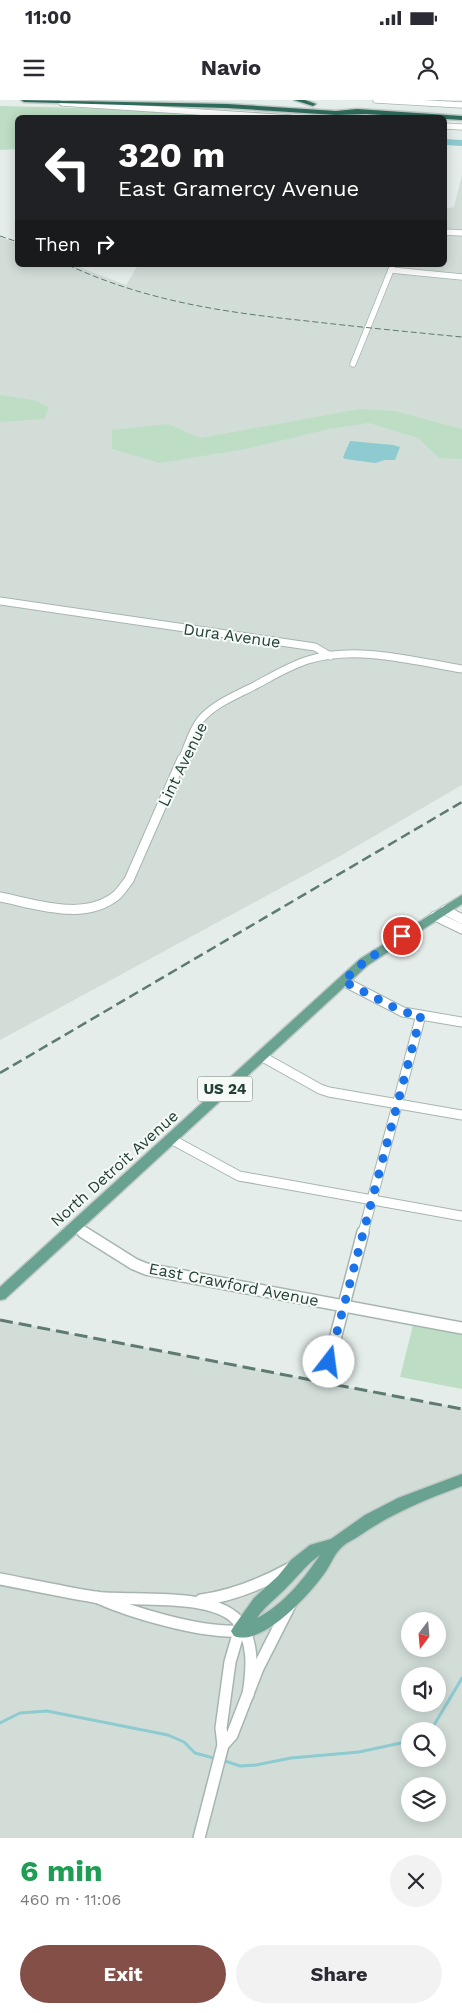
<!DOCTYPE html>
<meta charset="utf-8">
<style>
body{margin:0;font-family:"Work Sans",sans-serif;background:#f2f2f3;color:#2b2b33;height:100vh;display:flex;flex-direction:column;font-size:19px;white-space:nowrap}
*{box-sizing:border-box;margin:0}
p{font-size:16px;color:#7c7c81}
.icon{flex:none;width:28px;height:28px;fill:none;stroke:currentColor;stroke-width:2;stroke-linecap:round;stroke-linejoin:round}
.map{position:relative;height:1738px;overflow:hidden}
.details{display:flex;flex-direction:column;background:#fff;flex:1}
.details>*{flex:none}
.guide{position:absolute;left:15px;top:15px;width:432px;height:152px;border-radius:8px;box-shadow:0 2px 12px #0003;background:#202124;color:#fff;overflow:hidden}
.needle{width:32px;rotate:196deg}
.controls{position:absolute;left:401px;top:1512px;display:grid;gap:10px}
.controls a{display:grid;place-items:center;width:45px;height:45px;border-radius:50%;background:#fff;box-shadow:0 2px 12px #0003;font-size:25px}
.pin{position:absolute;display:grid;place-items:center;width:42px;height:42px;color:#fff;margin:-21px;border:2px solid #fff;border-radius:50%;box-shadow:0 1px 5px #0007}
.me{position:absolute;width:55px;margin:-28px;rotate:15deg;stroke-linejoin:round;filter:drop-shadow(0 0 4px #0008)}
.turn{display:flex;align-items:center;gap:18px;height:105px;padding:0 20px;font-size:22px}
.turn .icon{width:65px;height:65px;stroke-width:2.5}
.turn b{display:block;font-size:35px;line-height:42px}
.then{display:flex;align-items:center;height:48px;padding:0 20px;background:#0003;gap:10px;font-size:19px}
.round{display:grid;place-items:center;flex:none;width:52px;height:52px;border-radius:26px;background:#f2f2f3}
.headline{display:flex;align-items:center;justify-content:space-between;height:85px;padding:0 20px}
h1{font-size:30px;font-weight:700;line-height:38px;color:#1e9e55}
.action{display:flex;gap:10px;margin-top:auto;padding:10px 20px}
.action a{flex:1;height:58px;border-radius:30px;background:#844f47;color:#fff;font-size:20px;font-weight:700;line-height:58px;text-align:center}
.action a+a{background:#f2f2f3;color:#2b2b33}
.status{display:flex;justify-content:space-between;align-items:center;height:35px;padding:0 25px;background:#fff;direction:ltr}
.status svg{height:14px;fill:currentColor}
header{display:flex;justify-content:space-between;align-items:center;height:65px;padding:0 20px;background:#fff;font-size:22px;font-weight:700}
.map>svg:first-child{display:block}
.built{fill:#d2ddd8;fill-rule:evenodd}
.green{fill:#bddec4}
.water{fill:#8dcbd1}
.lines{fill:none;stroke-linecap:round;stroke-linejoin:round}
.stream{stroke:#8dcbd1;stroke-width:3}
.river{fill:#8dcbd1;fill-rule:evenodd}
.minor-far3-casing{stroke:#a6b5b0;stroke-width:7}
.minor-far2-casing{stroke:#a6b5b0;stroke-width:9}
.minor-far1-casing{stroke:#a6b5b0;stroke-width:11}
.minor-casing{stroke:#a6b5b0;stroke-width:14}
.major-casing{stroke:#c1c9c7;stroke-width:3}
.highway-casing{stroke:#c1c9c7;stroke-width:3}
.minor-far3{stroke:#fff;stroke-width:5.5}
.minor-far2{stroke:#fff;stroke-width:7}
.minor-far1{stroke:#fff;stroke-width:9}
.minor{stroke:#fff;stroke-width:11}
.major{fill:#69a290;fill-rule:evenodd}
.highway{fill:#2f6b5b;fill-rule:evenodd}
.rail-far2{stroke:#5e7a71;stroke-width:1;stroke-dasharray:6 3;stroke-linecap:butt}
.rail-far1{stroke:#5e7a71;stroke-width:2.5;stroke-dasharray:10 5;stroke-linecap:butt}
.rail{stroke:#5e7a71;stroke-width:3;stroke-dasharray:13 6;stroke-linecap:butt}
.route{stroke:#1a73e8;stroke-width:9;stroke-dasharray:0 16.2}
.labels{text-anchor:middle;stroke-width:4;stroke-linejoin:round;paint-order:stroke}
.shield{fill:#f5faf7;stroke:#627770;stroke-width:1}
.shield-label{font-size:15px;font-weight:bold;fill:#233f36}
.street-label{font-size:16px;fill:#233f36;stroke:#f5faf7}
</style>
<div class="status"><b>11:00</b><svg viewBox="0 0 49 12"><path d="M0 12V9h3v3zM5 12V6h3v6zM10 12V3h3v9zM15 12V0h3v12zM26 1h20v11H26zM47 4h2v5h-2z"/></svg></div>
<header><svg class="icon" aria-label="menu" viewBox="0 0 24 24"><path d="M4 6h16M4 12h16M4 18h16"/></svg>Navio<svg class="icon" aria-label="person" viewBox="0 0 24 24"><circle cx="12" cy="8" r="4"/><path d="M4 21q1-7 8-7t8 7"/></svg></header>
<div class="map">
<svg width="462" height="1738" viewBox="0 0 462 1738">
<rect width="100%" height="100%" fill="#e4ede9"/>
<g class="built">
<polygon points="462,75 462,685 340,756 0,940 0,137 17,143 18,165 74,165 126,185 138,165 445,165 445,109 454,107"/>
<path d="M0,1220l462,89v429h-462zM410,1521h28v28h-28zM410,1576h28v28h-28zM410,1631h28v28h-28zM410,1686h28v28h-28z"/>
</g>
<g class="green">
<polygon points="0,6 82,8 248,17 18,18 17,49 0,50"/>
<polygon points="0,295 33,300 49,307 44,319 0,322"/>
<polygon points="360,309 395,311 462,329 462,359 439,358 418,338 369,323 329,329 246,349 160,363 112,349 112,330 168,324 200,338"/>
<polygon points="413,1225 462,1234 462,1289 400,1277"/>
</g>
<polygon class="water" points="350,341 393,345 400,347 395,360 385,360 375,363 345,359 343,357"/>
<g class="lines">
<g class="stream">
<polyline points="0,1623 20,1613 47,1611 168,1635 184,1642 195,1653 217,1659"/>
<polyline points="427,1631 434,1625 462,1578"/>
<polyline points="222,1660 240,1666 256,1665 291,1658 359,1652 410,1641"/>
</g>
<polygon class="river" points="445,39 462,40 462,46 445,45"/>
<g class="minor-far3-casing">
<g id="minor-far3">
<polyline points="376,0 462,5"/>
<polyline points="62,3 290,18"/>
<polyline points="445,26 462,27"/>
<polyline points="445,132 462,133"/>
<polyline points="391,170 462,177"/>
<polyline points="353,264 393,165"/>
</g>
</g>
<g class="minor-far2-casing">
<g id="minor-far2">
<polyline points="0,501 315,547 330,556"/>
<path d="M182,660c6,-14 11,-33 22,-44 14,-14 35,-22 52,-31 17,-9 33,-19 52,-25 49,-15 105,1 154,9"/>
</g>
</g>
<g class="minor-far1-casing">
<g id="minor-far1">
<path d="M0,797c36,7 85,25 117,-2 4,-4 8,-10 12,-15l53,-121"/>
<polyline points="445,810 462,819"/>
<polyline points="435,816 462,829"/>
<polyline points="343,881 403,912 462,922"/>
<polyline points="261,956 320,989 329,992 462,1015"/>
<polyline points="171,1039 239,1076 462,1116"/>
<polyline points="75,1127 85,1133"/>
<polyline points="363,1133 421,915"/>
</g>
</g>
<g class="minor-casing">
<g id="minor">
<polyline points="83,1132 134,1164 146,1169 462,1228"/>
<polyline points="329,1262 363,1132"/>
<path d="M0,1479c31,6 63,13 94,18 37,5 115,-5 142,22 19,20 16,50 12,76"/>
<path d="M96,1497c36,16 104,36 143,34l-9,31 -9,66 2,17 -24,93"/>
<path d="M201,1500c32,-4 60,-16 88,-31"/>
<polyline points="223,1645 232,1635 258,1568 290,1505"/>
</g>
</g>
<g class="major-casing">
<g id="major">
<polygon points="462,795 462,804 368,865 5,1199 0,1200 0,1187 360,859"/>
<path d="M462,1374v12c-37,14 -70,27 -103,50 -6,4 -14,7 -19,13 -6,6 -10,17 -16,25 -15,21 -62,73 -90,62l-3,-5 3,-5 20,-28 24,-22 13,-16 19,-15 21,-6 34,-24 33,-17zM320,1455c-16,24 -37,50 -63,63 9,-13 21,-21 31,-32 11,-11 19,-22 32,-31z"/>
</g>
</g>
<g class="highway-casing">
<g id="highway">
<polygon points="21,0 227,4 336,11 357,9 462,16 462,20 366,14 336,15 227,8 24,2"/>
<polygon points="294,0 305,0 316,4 313,6"/>
</g>
</g>
<use href="#minor-far3" class="minor-far3"/>
<use href="#minor-far2" class="minor-far2"/>
<use href="#minor-far1" class="minor-far1"/>
<use href="#minor" class="minor"/>
<use href="#major" class="major"/>
<use href="#highway" class="highway"/>
<g class="rail-far2">
<polyline points="0,136 18,142"/>
<path d="M68,165c78,36 154,47 239,56 52,6 103,11 155,16"/>
</g>
<polyline class="rail-far1" points="0,973 462,702"/>
<polyline class="rail" points="0,1220 462,1309"/>
</g>
<g class="lines">
<polyline class="route" points="329,1262 421,915 403,912 343,881 364,862 402,836"/>
</g>
<g class="labels">
<rect class="shield" x="197.5" y="976.5" width="55" height="25" rx="4"/>
<g class="shield-label">
<text x="225" y="994">US 24</text>
</g>
<g class="street-label">
<text transform="translate(232 535) rotate(8)" y="6">Dura Avenue</text>
<text transform="translate(182 664) rotate(-64)" y="6">Lint Avenue</text>
<text transform="translate(114 1068) rotate(-42)" y="6">North Detroit Avenue</text>
<text transform="translate(234 1184) rotate(11)" y="6">East Crawford Avenue</text>
</g>
</g>
</svg>
<div class="controls">
<a><svg class="needle" viewBox="-14 -14 28 28"><path d="M0-13l5 13h-10z" fill="#e53935"/><path d="M0 13l5-13h-10z" fill="#7c7c81"/></svg></a>
<a><svg class="icon" aria-label="sound" viewBox="0 0 24 24"><path d="M4 9h4l5-4v14l-5-4H4zM17 9q2 3 0 6"/></svg></a>
<a><svg class="icon" aria-label="search" viewBox="0 0 24 24"><circle cx="10" cy="10" r="6"/><path d="M15 15l6 6"/></svg></a>
<a><svg class="icon" aria-label="layers" viewBox="0 0 24 24"><path d="M12 4l9 5-9 5-9-5zM3 14l9 5 9-5"/></svg></a>
</div>
<div class="pin" style="left:402px;top:836px;background:#d93025"><svg class="icon" aria-label="arrive" viewBox="0 0 24 24"><path d="M6 21V4h12l-3 4 3 4H6"/></svg></div>
<svg class="me" style="left:329px;top:1262px" viewBox="-20 -20 40 40"><circle r="19" fill="#fff"/><path d="M0-13L10 11 0 6-10 11z" fill="#1a73e8"/></svg>
<div class="guide">
<div class="turn"><svg class="icon" aria-label="left" viewBox="0 0 24 24"><path d="M17 20v-9H6M10 6l-5 5 5 5"/></svg><div><b>320 m</b>East Gramercy Avenue</div></div>
<div class="then">Then<svg class="icon" aria-label="right" viewBox="0 0 24 24"><path d="M7 20v-9h11M14 6l5 5-5 5"/></svg></div>
</div>
</div>
<section class="details">
<div class="headline"><div><h1>6 min</h1><p>460 m · 11:06</p></div><a class="round"><svg class="icon" aria-label="close" viewBox="0 0 24 24"><path d="M6 6l12 12M18 6L6 18"/></svg></a></div>
<div class="action"><a>Exit</a><a>Share</a></div>
</section>
